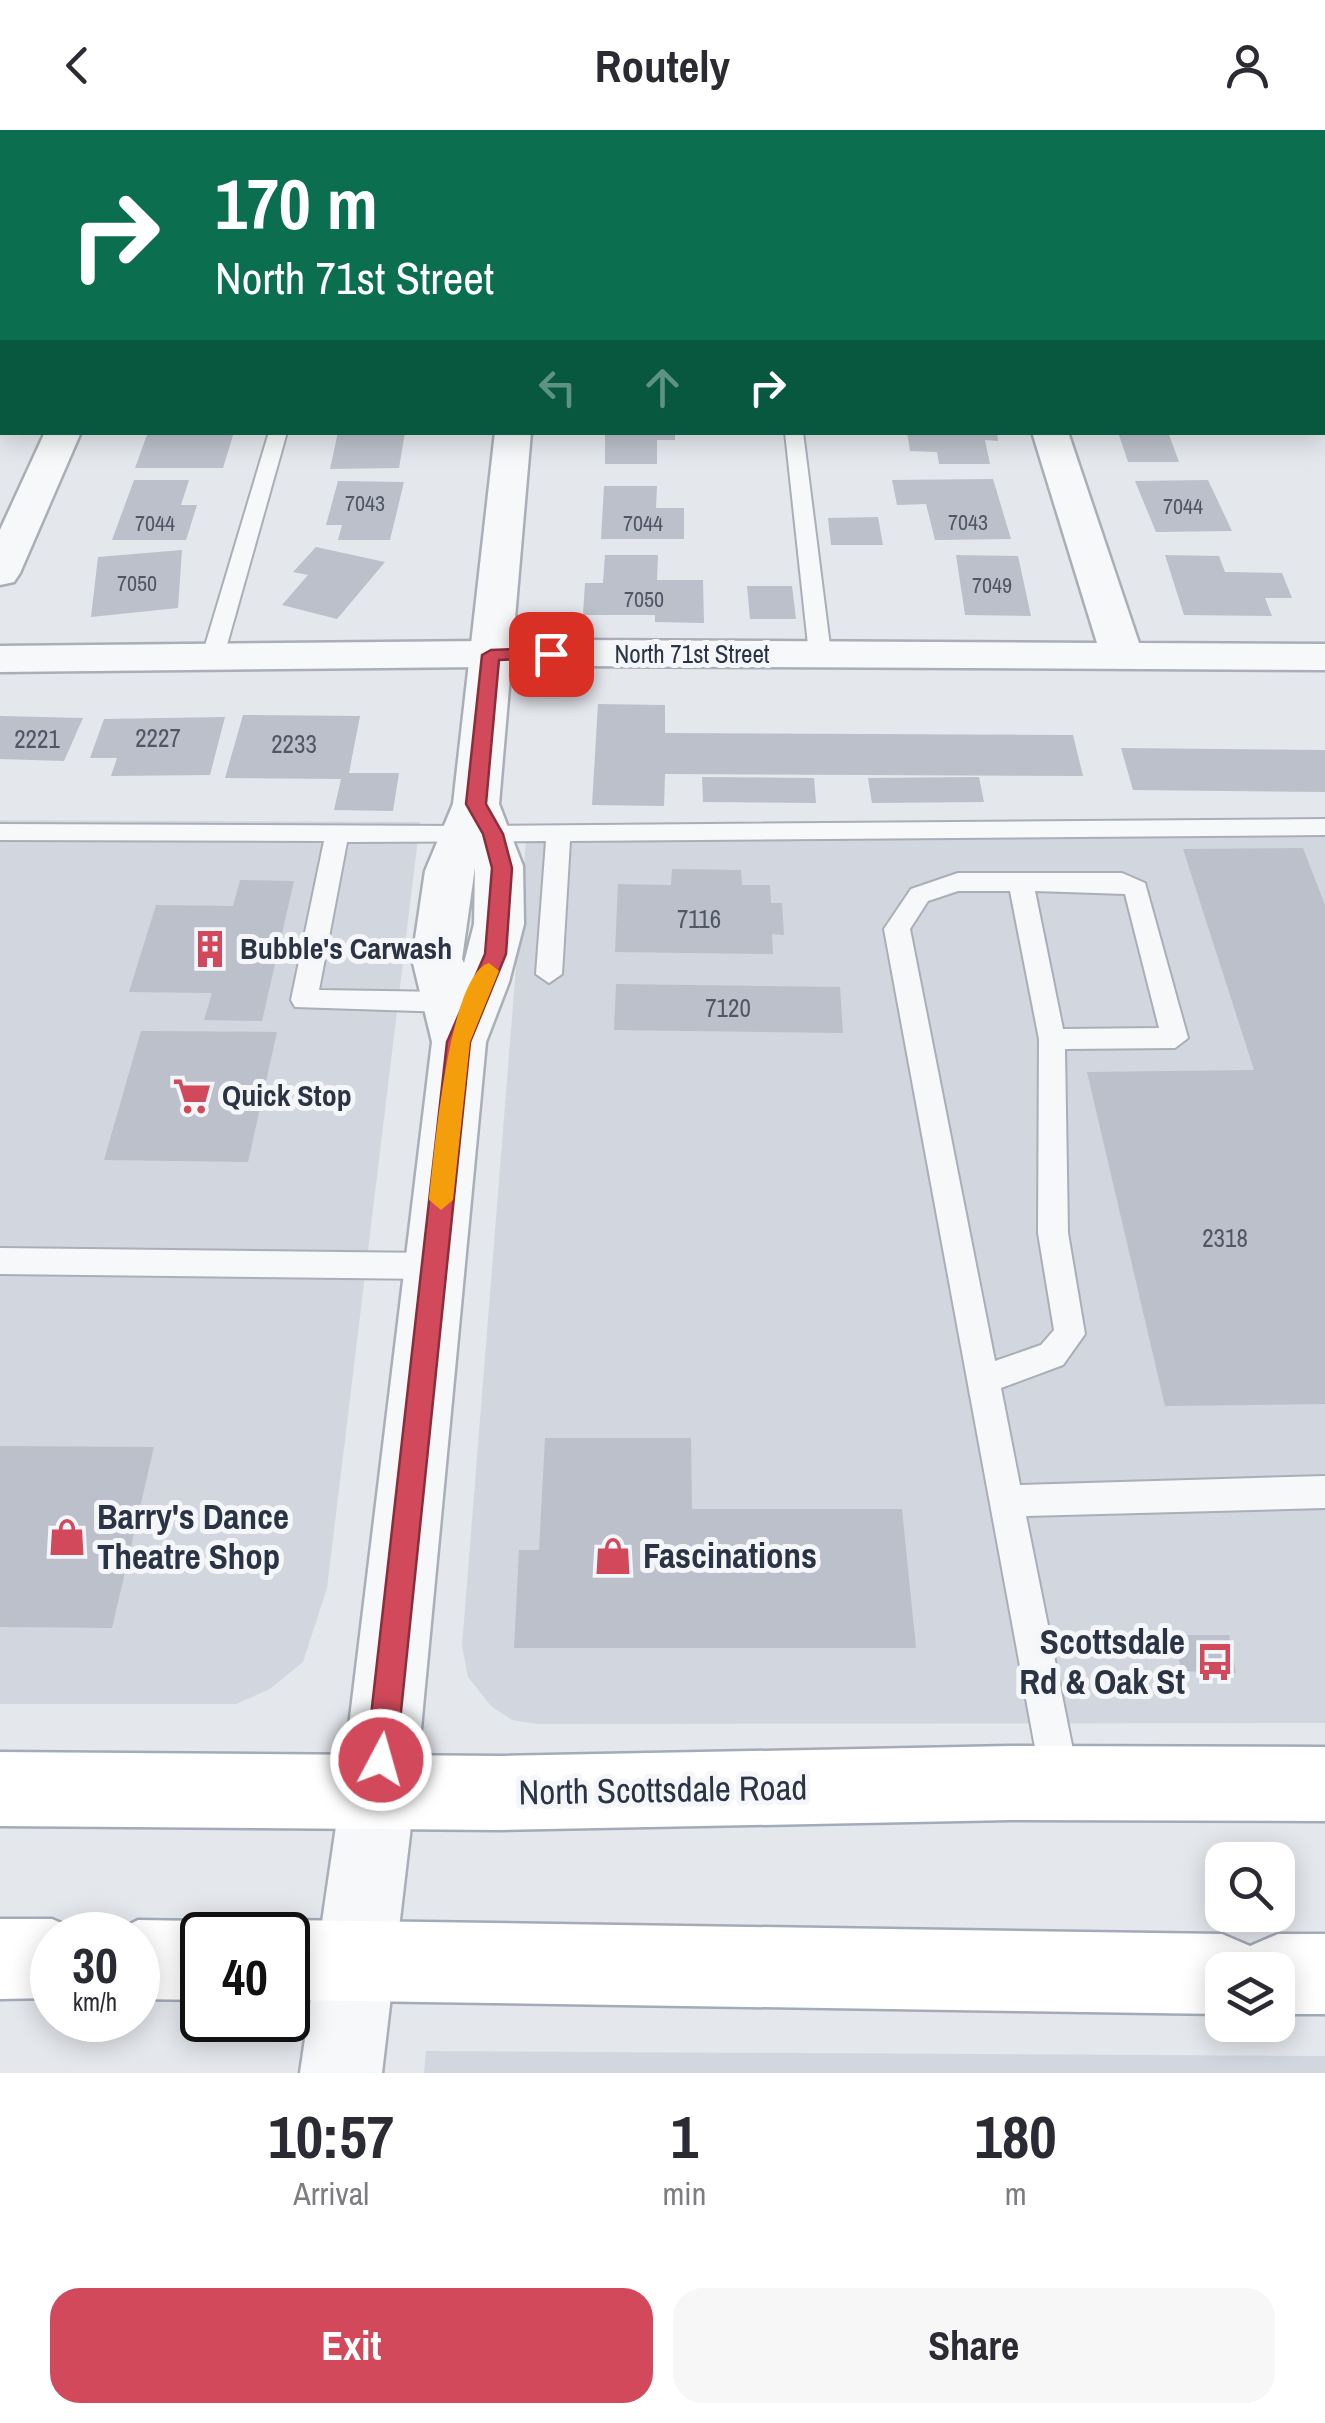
<!DOCTYPE html>
<style>
body{margin:0;font-family:"Archivo Narrow",sans-serif;background:#f7f7f7;color:#2b2b33;height:100vh;display:flex;flex-direction:column;font-size:38px;white-space:nowrap}
*{box-sizing:border-box;margin:0}
p{font-size:32px;color:#7c7c81}
.icon{flex:none;width:55px;height:55px;fill:none;stroke:currentColor;stroke-width:2;stroke-linecap:round;stroke-linejoin:round}
.map{position:relative;height:1943px;overflow:hidden}
.panel{display:flex;flex-direction:column;background:#fff;flex:1}
.panel>*{flex:none}
.guide{position:absolute;left:0px;top:0px;width:1325px;height:305px;box-shadow:0 5px 25px #0003;background:#0b6e4f;color:#fff;overflow:hidden}
.controls{position:absolute;left:1205px;top:1712px;display:grid;gap:20px}
.controls a{display:grid;place-items:center;width:90px;height:90px;border-radius:20px;background:#fff;box-shadow:0 5px 25px #0003;font-size:50px}
.speed{position:absolute;left:30px;top:1782px;display:flex;gap:20px;font-size:50px;font-weight:700;text-align:center}
.speed>*{display:grid;place-content:center;width:130px;height:130px;border-radius:50%;background:#fff;box-shadow:0 5px 25px #0003;line-height:1}
.speed small{font-size:25px;font-weight:400}
.speed .limit{border:5px solid #111;border-radius:15px;background:#fff;color:#111}
.pin{position:absolute;display:grid;place-items:center;width:85px;height:85px;color:#fff;margin:-42px;border-radius:20px;box-shadow:0 5px 15px #0006}
.me{position:absolute;width:110px;margin:-55px;rotate:6deg;stroke-linejoin:round;filter:drop-shadow(0 0 8px #0008)}
.turn{display:flex;align-items:center;gap:35px;height:210px;padding:0 50px;font-size:45px}
.turn .icon{width:130px;height:130px;stroke-width:2.5}
.turn b{display:block;font-size:70px;line-height:85px}
.lanes{display:flex;align-items:center;height:95px;padding:0 50px;background:#0003;justify-content:center;gap:50px;direction:ltr}
.lanes .off{opacity:.35}
.eta{display:flex;justify-content:space-evenly;align-items:center;height:170px;text-align:center}
.eta b{font-size:60px;font-weight:700;line-height:70px}
.cta{display:flex;gap:20px;margin-top:auto;padding:20px 50px}
.cta a{flex:1;height:115px;border-radius:30px;background:#d1495b;color:#fff;font-size:40px;font-weight:700;line-height:115px;text-align:center}
.cta a+a{background:#f7f7f7;color:#2b2b33}
header{display:flex;justify-content:space-between;align-items:center;height:130px;padding:0 50px;background:#fff;font-size:45px;font-weight:700}
.map>svg:first-child{display:block}
.built{fill:#d2d6de}
.building{fill:#bbc0ca}
.lines{fill:none;stroke-linecap:round;stroke-linejoin:round}
.service-casing{stroke:#a9aeb7;stroke-width:4}
.minor-casing{stroke:#a9aeb7;stroke-width:5}
.tertiary-casing{stroke:#a9aeb7;stroke-width:5}
.primary-casing{stroke:#a3abb8;stroke-width:5}
.service{fill:#f7f8fa;fill-rule:evenodd}
.minor{fill:#f7f8fa;fill-rule:evenodd}
.tertiary{fill:#f7f8fa;fill-rule:evenodd}
.primary{fill:#fff;fill-rule:evenodd}
.route{fill:#d1495b;stroke:#882f3b;stroke-width:2.5}
.slow{fill:#f59e0b}
.labels{text-anchor:middle;stroke-width:10;stroke-linejoin:round;paint-order:stroke}
.far-number-label{font-size:22px;fill:#4f5766}
.far-street-label{font-size:25px;fill:#2b3445;stroke:#f4f6f9}
.number-label{font-size:25px;fill:#4f5766}
.poi-label{font-size:30px;font-weight:bold;fill:#2b3445;stroke:#f4f6f9;text-anchor:start}
.near-poi-label{font-size:35px;font-weight:bold;fill:#2b3445;stroke:#f4f6f9;text-anchor:start}
.near-street-label{font-size:35px;fill:#2b3445;stroke:#f4f6f9}
</style>
<header><svg class="icon" aria-label="back" viewBox="0 0 24 24"><path d="M15 5l-7 7 7 7"/></svg>Routely<svg class="icon" aria-label="person" viewBox="0 0 24 24"><circle cx="12" cy="8" r="4"/><path d="M4 21q1-7 8-7t8 7"/></svg></header>
<div class="map">
<svg width="1325" height="1943" viewBox="0 0 1325 1943">
<rect width="100%" height="100%" fill="#e4e7ec"/>
<g class="built">
<polygon points="0,690 420,692 327,1458 303,1532 270,1559 236,1574 0,1574"/>
<polygon points="1325,703 1325,1593 537,1594 512,1590 491,1576 468,1547 462,1516 526,711"/>
<polygon points="426,1921 1325,1926 1325,1943 424,1943"/>
</g>
<g class="building">
<polygon points="148,302 234,302 223,338 135,338"/>
<polygon points="338,302 405,302 399,338 330,339"/>
<polygon points="605,302 675,302 675,310 657,310 657,334 605,334"/>
<polygon points="907,302 997,302 998,311 985,310 990,334 939,334 937,322 910,321"/>
<polygon points="1118,302 1168,302 1179,332 1128,332"/>
<polygon points="993,349 1011,409 935,410 926,374 897,375 892,350"/>
<polygon points="134,350 189,350 181,375 197,375 186,410 112,410"/>
<polygon points="1208,350 1232,401 1156,402 1135,351"/>
<polygon points="338,351 404,352 390,410 338,410 342,395 326,395"/>
<polygon points="604,356 657,356 656,378 684,378 684,409 601,409"/>
<polygon points="878,387 883,415 831,415 828,388"/>
<polygon points="316,417 385,432 337,489 282,475 308,445 293,442"/>
<polygon points="182,420 178,478 91,487 98,427"/>
<polygon points="605,425 658,425 657,450 703,450 704,493 655,492 655,485 583,485 585,453 603,453"/>
<polygon points="956,425 1018,426 1031,486 965,485"/>
<polygon points="1165,425 1219,426 1225,442 1282,443 1292,468 1265,468 1272,486 1184,485"/>
<polygon points="747,456 792,456 796,489 750,489"/>
<polygon points="598,574 665,575 665,603 1073,605 1083,646 665,644 664,676 592,675"/>
<polygon points="243,585 360,586 349,643 399,643 393,681 334,680 341,649 225,648"/>
<polygon points="0,586 83,588 64,631 0,629"/>
<polygon points="225,587 210,645 111,646 117,628 90,628 104,589"/>
<polygon points="1121,618 1325,620 1325,662 1133,660"/>
<polygon points="702,647 814,648 816,673 703,672"/>
<polygon points="979,647 984,672 872,673 868,648"/>
<polygon points="1303,718 1325,775 1325,1274 1165,1276 1087,942 1254,940 1183,719"/>
<polygon points="672,739 741,740 742,755 770,755 771,773 782,773 784,805 772,804 773,824 615,822 618,754 671,755"/>
<polygon points="240,750 294,751 262,891 204,890 212,863 129,862 156,775 233,776"/>
<polygon points="616,854 840,857 843,903 614,900"/>
<polygon points="141,901 277,902 248,1032 104,1030"/>
<polygon points="545,1308 691,1308 692,1379 902,1379 916,1518 514,1518 519,1420 539,1420"/>
<polygon points="0,1316 154,1317 112,1498 0,1497"/>
<polygon points="1175,1505 1229,1505 1236,1543 1181,1541"/>
</g>
<g class="lines">
<g class="service-casing">
<g id="service">
<polygon points="752,0 766,0 767,2 753,2"/>
<polygon points="269,302 287,302 223,529 212,535 204,534 201,529"/>
<polygon points="785,302 803,302 831,524 820,530 809,524"/>
<polygon points="1325,689 1325,705 570,711 562,844 549,853 536,844 546,711 347,712 319,860 448,862 461,872 448,882 295,877 291,870 324,711 0,710 0,694 464,696"/>
<path d="M958,743h164l23,10 43,155 -13,10 -110,1 3,184 17,101 -22,31 -62,23 19,97 305,-9v32l-299,8 53,264 -6,13 -13,6 -13,-6 -6,-13 -157,-851 27,-40zM958,761h52l29,148 -1,194 16,97 -13,15 -46,16 -85,-432 18,-28zM1035,761l90,3 34,134 -96,1z"/>
<polygon points="0,1118 433,1123 444,1127 448,1136 444,1145 433,1149 0,1144"/>
</g>
</g>
<g class="minor-casing">
<g id="minor">
<polygon points="939,0 967,0 968,2 941,2"/>
<polygon points="45,302 81,302 20,443 14,452 0,455 0,400"/>
<polygon points="1032,302 1068,302 1139,513 1325,514 1325,540 570,536 0,542 0,516 570,510 1097,513"/>
</g>
</g>
<g class="tertiary-casing">
<g id="tertiary">
<polygon points="529,0 557,0 557,2 530,2"/>
<path d="M495,302h36l-32,372 24,62 1,58 -15,58 -23,60 -71,750 -33,281h-82l41,-281 91,-750 -20,-83 13,-88 28,-67zM475,737l-1,57 -10,39 -2,-4z"/>
</g>
</g>
<g class="primary-casing">
<g id="primary">
<polygon points="1011,1616 1325,1617 1325,1691 1011,1690 501,1700 0,1696 0,1622 501,1626"/>
<polygon points="0,1789 52,1789 80,1801 82,1805 52,1805 52,1868 0,1869"/>
<polygon points="138,1790 202,1791 230,1803 202,1805 202,1870 138,1869 138,1805 109,1805"/>
<polygon points="288,1790 1222,1804 1250,1816 1278,1804 1325,1804 1325,1884 1278,1884 1278,1840 1222,1840 1222,1884 288,1870 288,1805 259,1805"/>
</g>
</g>
<use href="#service" class="service"/>
<use href="#minor" class="minor"/>
<use href="#tertiary" class="tertiary"/>
<use href="#primary" class="primary"/>
</g>
<polygon class="route" points="551,518 560,524 557,528 499,530 486,674 503,704 512,738 506,824 470,912 396,1630 392,1641 381,1645 370,1641 366,1630 447,912 485,824 492,738 483,704 466,674 482,525 491,520"/>
<path class="slow" d="M489,833l10,8 -29,71 -17,158 -12,10 -12,-10c5,-41 19,-225 60,-237z"/>
<defs>
<g id="building-bare" transform="scale(3)"><path d="M-4-6H4V6H1V3H-1V6H-4ZM-2.5-4.3h1.7v1.8h-1.7ZM.8-4.3h1.7v1.8H.8ZM-2.5-1h1.7V.8h-1.7ZM.8-1h1.7V.8H.8Z" fill="#d1495b" stroke="#f4f6f9" stroke-width="2.5" paint-order="stroke"/></g>
<g id="supermarket-bare" transform="scale(3)"><path d="M-6-5.5h2.5l.6 2H6L4.5 2H-2.5L-4.4-4H-6ZM-1.5 3.2a1.3 1.3 0 1 0 .1 0ZM3 3.2a1.3 1.3 0 1 0 .1 0Z" fill="#d1495b" stroke="#f4f6f9" stroke-width="2.5" paint-order="stroke"/></g>
<g id="shop-bare" transform="scale(3)"><path d="M-5-2.5h2.3a2.7 3.5 0 0 1 5.4 0H5L5.5 6h-11ZM-1.5-2.5h3a1.5 2.3 0 0 0-3 0Z" fill="#d1495b" stroke="#f4f6f9" stroke-width="2.5" paint-order="stroke"/></g>
<g id="bus-bare" transform="scale(3)"><path d="M-5-6H5V4H4V6H2V4H-2V6H-4V4H-5ZM-3.5-4V0h7V-4ZM-3.5 1.2v1.5H-2V1.2ZM2 1.2v1.5H3.5V1.2Z" fill="#d1495b" stroke="#f4f6f9" stroke-width="2.5" paint-order="stroke"/></g>
</defs>
<g fill-rule="evenodd">
<use href="#building-bare" x="210" y="819"/>
<use href="#supermarket-bare" x="192" y="966"/>
<use href="#shop-bare" x="67" y="1407"/>
<use href="#shop-bare" x="613" y="1426"/>
<use href="#bus-bare" x="1215" y="1532"/>
</g>
<g class="labels">
<g class="far-number-label">
<text x="365" y="381">7043</text>
<text x="1183" y="384">7044</text>
<text x="968" y="400">7043</text>
<text x="155" y="401">7044</text>
<text x="643" y="401">7044</text>
<text x="137" y="461">7050</text>
<text x="992" y="463">7049</text>
<text x="644" y="477">7050</text>
</g>
<g class="far-street-label">
<text x="692" y="533">North 71st Street</text>
</g>
<g class="number-label">
<text x="158" y="617">2227</text>
<text x="37" y="618">2221</text>
<text x="294" y="623">2233</text>
<text x="699" y="798">7116</text>
<text x="728" y="887">7120</text>
<text x="1225" y="1117">2318</text>
</g>
<g class="poi-label">
<text x="240" y="829">Bubble's Carwash</text>
<text x="222" y="976">Quick Stop</text>
</g>
<g class="near-poi-label">
<text x="97" y="1399">Barry's Dance<tspan x="97" dy="40">Theatre Shop</tspan></text>
<text x="643" y="1438">Fascinations</text>
<text x="1185" y="1524" text-anchor="end">Scottsdale<tspan x="1185" dy="40">Rd &amp; Oak St</tspan></text>
</g>
<g class="near-street-label">
<text transform="translate(663 1660) rotate(-1)" y="12">North Scottsdale Road</text>
</g>
</g>
</svg>
<div class="controls">
<a><svg class="icon" aria-label="search" viewBox="0 0 24 24"><circle cx="10" cy="10" r="6"/><path d="M15 15l6 6"/></svg></a>
<a><svg class="icon" aria-label="layers" viewBox="0 0 24 24"><path d="M12 4l9 5-9 5-9-5zM3 14l9 5 9-5"/></svg></a>
</div>
<div class="speed"><div>30<small>km/h</small></div><div class="limit">40</div></div>
<div class="pin" style="left:551px;top:524px;background:#d93025"><svg class="icon" aria-label="arrive" viewBox="0 0 24 24"><path d="M6 21V4h12l-3 4 3 4H6"/></svg></div>
<svg class="me" style="left:381px;top:1630px" viewBox="-20 -20 40 40"><circle r="17" fill="#d1495b" stroke="#fff" stroke-width="3"/><path d="M0-11L8 9 0 5-8 9z" fill="#fff"/></svg>
<div class="guide">
<div class="turn"><svg class="icon" aria-label="right" viewBox="0 0 24 24"><path d="M7 20v-9h11M14 6l5 5-5 5"/></svg><div><b>170 m</b>North 71st Street</div></div>
<div class="lanes"><svg class="icon off" aria-label="left" viewBox="0 0 24 24"><path d="M17 20v-9H6M10 6l-5 5 5 5"/></svg><svg class="icon off" aria-label="ahead" viewBox="0 0 24 24"><path d="M12 20V5M6 11l6-6 6 6"/></svg><svg class="icon" aria-label="right" viewBox="0 0 24 24"><path d="M7 20v-9h11M14 6l5 5-5 5"/></svg></div>
</div>
</div>
<section class="panel">
<div class="eta">
<div><b>10:57</b><p>Arrival</p></div>
<div><b>1</b><p>min</p></div>
<div><b>180</b><p>m</p></div>
</div>
<div class="cta"><a>Exit</a><a>Share</a></div>
</section>
